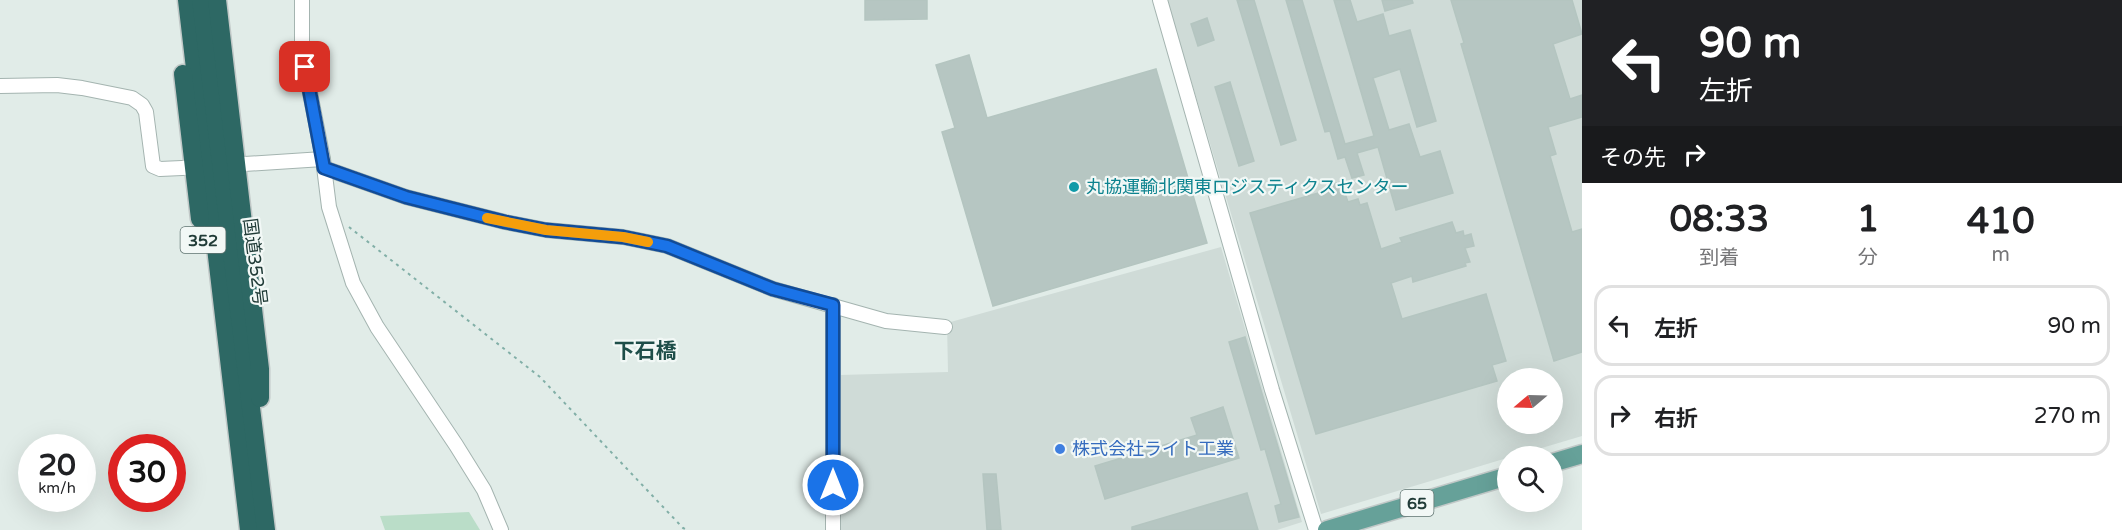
<!DOCTYPE html>
<html lang="ja">
<meta charset="utf-8">
<style>
body{margin:0;font-family:"Varela Round","Noto Sans JP",sans-serif;background:#f2f2f2;color:#202124;height:100vh;display:flex;flex-direction:column;font-size:22px;white-space:nowrap}
*{box-sizing:border-box;margin:0}
p{font-size:20px;color:#757577}
.icon{flex:none;width:33px;height:33px;fill:none;stroke:currentColor;stroke-width:2;stroke-linecap:round;stroke-linejoin:round}
.map{position:relative;flex:1;overflow:hidden}
.details{display:flex;flex-direction:column;background:#fff;width:540px}
.details>*{flex:none}
.guide{background:#202124;color:#fff;overflow:hidden}
.needle{width:39px;rotate:251deg}
.buttons{position:absolute;left:1497px;top:368px;display:grid;gap:12px}
.buttons a{display:grid;place-items:center;width:66px;height:66px;border-radius:50%;background:#fff;box-shadow:0 6px 24px #0002;font-size:30px}
.speed{position:absolute;left:18px;top:434px;display:flex;gap:12px;font-size:30px;font-weight:700;text-align:center}
.speed>*{display:grid;place-content:center;width:78px;height:78px;border-radius:50%;background:#fff;box-shadow:0 6px 24px #0002;line-height:1}
.speed small{font-size:15px;font-weight:400}
.speed .limit{border:9px solid #d22;background:#fff;color:#111}
.pin{position:absolute;display:grid;place-items:center;width:51px;height:51px;color:#fff;margin:-26px;border-radius:12px;box-shadow:0 3px 9px #0006}
.me{position:absolute;width:66px;margin:-33px;rotate:0deg;stroke-linejoin:round;filter:drop-shadow(0 0 4px #0008)}
.turn{display:flex;align-items:center;gap:21px;height:126px;padding:0 18px;font-size:27px}
.turn .icon{width:78px;height:78px;stroke-width:2.5}
.turn b{display:block;font-size:42px;line-height:51px}
.then{display:flex;align-items:center;height:57px;padding:0 18px;background:#0003;gap:12px;font-size:22px}
.eta{display:flex;justify-content:space-evenly;align-items:center;height:102px;text-align:center}
.eta b{font-size:36px;font-weight:700;line-height:42px}
ul{padding:0;list-style:none}
li{display:flex;align-items:center;gap:18px;height:81px;margin:0 12px 9px;padding:0 6px;border:3px solid #e0e0e0;border-radius:18px}
li div{flex:1}
li b{display:block;font-size:22px}
li em{font-style:normal}
main{display:flex;flex:1;min-height:0}
.map>svg:first-child{display:block}
.built{fill:#cfdbd7;fill-rule:evenodd}
.green{fill:#baddc8}
.building{fill:#b6c6c2;stroke:#b4c5c0;stroke-width:1.5}
.lines{fill:none;stroke-linecap:round;stroke-linejoin:round}
.street-casing{stroke:#a4b4b0;stroke-width:16}
.primary-casing{stroke:#c1c8c7;stroke-width:21}
.highway-casing{stroke:#c1c8c7;stroke-width:21}
.path{stroke:#82afa7;stroke-width:2;stroke-dasharray:3 4.5;stroke-linecap:butt}
.street{stroke:#fff;stroke-width:14}
.primary{stroke:#66a199;stroke-width:18}
.highway{stroke:#2d6864;stroke-width:18}
.route-casing{stroke:#114b97;stroke-width:15}
.route{stroke:#1a73e8;stroke-width:10}
.slow{stroke:#f59e0b;stroke-width:10}
.culture-dot{fill:#0f9aa8;stroke:#f2f8f6;stroke-width:2}
.shop-dot{fill:#3f7fe0;stroke:#f2f8f6;stroke-width:2}
.labels{text-anchor:middle;stroke-width:4.5;stroke-linejoin:round;paint-order:stroke}
.shield{fill:#f2f8f6;stroke:#607471;stroke-width:1.5}
.shield-label{font-size:16px;font-weight:bold;fill:#213c38}
.culture-label{font-size:18px;fill:#0d838f;stroke:#f2f8f6;text-anchor:start}
.street-label{font-size:18px;fill:#213c38;stroke:#f2f8f6}
.shop-label{font-size:18px;fill:#366cbe;stroke:#f2f8f6;text-anchor:start}
.quarter-label{font-size:21px;font-weight:bold;fill:#1e4e49;stroke:#f2f8f6}
</style>
<main>
<div class="map">
<svg width="1582" height="530" viewBox="0 0 1582 530">
<rect width="100%" height="100%" fill="#e1ece8"/>
<g class="built">
<path d="M1167,0h415v436l-67,20h-7l-1,2 -186,56zM1508,378h44v45h-44z"/>
<polygon points="1221,247 1302,522 1277,530 839,530 840,375 948,372 947,323"/>
</g>
<polygon class="green" points="469,512 480,530 385,530 380,516"/>
<g class="building">
<polygon points="865,0 927,0 927,19 865,20"/>
<polygon points="1237,0 1254,0 1296,140 1281,145"/>
<polygon points="1286,0 1302,0 1345,144 1374,136 1334,0 1350,0 1357,22 1383,14 1389,36 1410,30 1436,121 1417,127 1400,69 1373,78 1389,130 1409,124 1420,157 1440,151 1453,193 1396,210 1378,147 1357,153 1364,175 1352,178 1345,157 1338,159 1330,131 1325,132"/>
<polygon points="1382,0 1412,0 1413,3 1385,11"/>
<polygon points="1451,0 1572,0 1582,34 1553,44 1570,99 1582,95 1582,117 1548,127 1556,154 1550,156 1572,232 1582,229 1582,352 1554,361 1461,44 1464,43"/>
<polygon points="1207,18 1214,40 1198,46 1191,24"/>
<polygon points="969,55 987,118 1156,69 1207,243 993,306 942,132 955,128 936,65"/>
<polygon points="1230,82 1254,161 1239,166 1215,87"/>
<polygon points="1341,182 1348,202 1358,199 1360,205 1367,203 1381,249 1402,242 1400,238 1452,222 1456,233 1463,231 1464,236 1471,234 1474,246 1465,248 1470,262 1465,263 1466,266 1413,282 1412,276 1391,283 1402,319 1486,294 1506,361 1492,365 1497,381 1316,434 1250,213 1332,189 1330,185"/>
<polygon points="1245,337 1299,517 1279,522 1275,506 1281,504 1265,449 1261,450 1229,342"/>
<polygon points="1223,407 1239,458 1105,499 1095,466 1197,435 1191,418"/>
<polygon points="983,474 996,474 1001,530 987,530"/>
<polygon points="1247,493 1258,530 1132,530 1132,527"/>
</g>
<g class="lines">
<g class="street-casing">
<g id="street">
<polyline points="302,0 302,52 323,159 329,207 353,283 377,327 456,445 484,490 501,530"/>
<polyline points="1160,0 1272,390 1316,530"/>
<polyline points="0,86 57,85 82,88 132,98 142,105 146,112 153,166 160,169 204,167"/>
<polyline points="229,165 323,159"/>
<polyline points="324,168 406,197 505,222 546,230 623,237 667,246 773,289 886,321 945,327"/>
<polyline points="833,530 833,305"/>
</g>
</g>
<g class="primary-casing">
<g id="primary">
<polyline points="1552,463 1582,454"/>
<polyline points="1327,530 1508,476"/>
</g>
</g>
<g class="highway-casing">
<g id="highway">
<polyline points="187,0 249,530"/>
<polyline points="201,0 266,530"/>
<polyline points="217,0 260,369 260,398"/>
<polyline points="183,74 200,219"/>
</g>
</g>
<polyline class="path" points="349,227 540,377 683,528 687,530"/>
<use href="#street" class="street"/>
<use href="#primary" class="primary"/>
<use href="#highway" class="highway"/>
</g>
<g class="lines">
<g class="route-casing">
<polyline id="route" points="305,67 324,168 406,197 505,222 546,230 623,237 667,246 773,289 833,305 833,485"/>
</g>
<use href="#route" class="route"/>
<polyline class="slow" points="487,218 546,230 623,237 648,242"/>
</g>
<circle class="culture-dot" cx="1074" cy="187" r="6"/>
<circle class="shop-dot" cx="1060" cy="449" r="6"/>
<g class="labels">
<g class="shield">
<rect x="180.5" y="227" width="45" height="26" rx="4.5"/>
<rect x="1400.5" y="490" width="33" height="26" rx="4.5"/>
</g>
<g class="shield-label">
<text x="203" y="246">352</text>
<text x="1417" y="509">65</text>
</g>
<g class="culture-label">
<text x="1086" y="193">丸協運輸北関東ロジスティクスセンター</text>
</g>
<g class="street-label">
<text transform="translate(255 262) rotate(83)" y="6">国道352号</text>
</g>
<g class="shop-label">
<text x="1072" y="455">株式会社ライト工業</text>
</g>
<g class="quarter-label">
<text x="645" y="358">下石橋</text>
</g>
</g>
</svg>
<div class="buttons">
<a><svg class="needle" viewBox="-14 -14 28 28"><path d="M0-13l5 13h-10z" fill="#e53935"/><path d="M0 13l5-13h-10z" fill="#757577"/></svg></a>
<a><svg class="icon" aria-label="search" viewBox="0 0 24 24"><circle cx="10" cy="10" r="6"/><path d="M15 15l6 6"/></svg></a>
</div>
<div class="speed"><div>20<small>km/h</small></div><div class="limit">30</div></div>
<div class="pin" style="left:305px;top:67px;background:#d93025"><svg class="icon" aria-label="arrive" viewBox="0 0 24 24"><path d="M6 21V4h12l-3 4 3 4H6"/></svg></div>
<svg class="me" style="left:833px;top:485px" viewBox="-20 -20 40 40"><circle r="17" fill="#1a73e8" stroke="#fff" stroke-width="3"/><path d="M0-11L8 9 0 5-8 9z" fill="#fff"/></svg>
</div>
<section class="details">
<div class="guide">
<div class="turn"><svg class="icon" aria-label="left" viewBox="0 0 24 24"><path d="M17 20v-9H6M10 6l-5 5 5 5"/></svg><div><b>90 m</b>左折</div></div>
<div class="then">その先<svg class="icon" aria-label="right" viewBox="0 0 24 24"><path d="M7 20v-9h11M14 6l5 5-5 5"/></svg></div>
</div>
<div class="eta">
<div><b>08:33</b><p>到着</p></div>
<div><b>1</b><p>分</p></div>
<div><b>410</b><p>m</p></div>
</div>
<ul>
<li><svg class="icon" aria-label="left" viewBox="0 0 24 24"><path d="M17 20v-9H6M10 6l-5 5 5 5"/></svg><div><b>左折</b></div><em>90 m</em></li>
<li><svg class="icon" aria-label="right" viewBox="0 0 24 24"><path d="M7 20v-9h11M14 6l5 5-5 5"/></svg><div><b>右折</b></div><em>270 m</em></li>
</ul>
</section>
</main>
